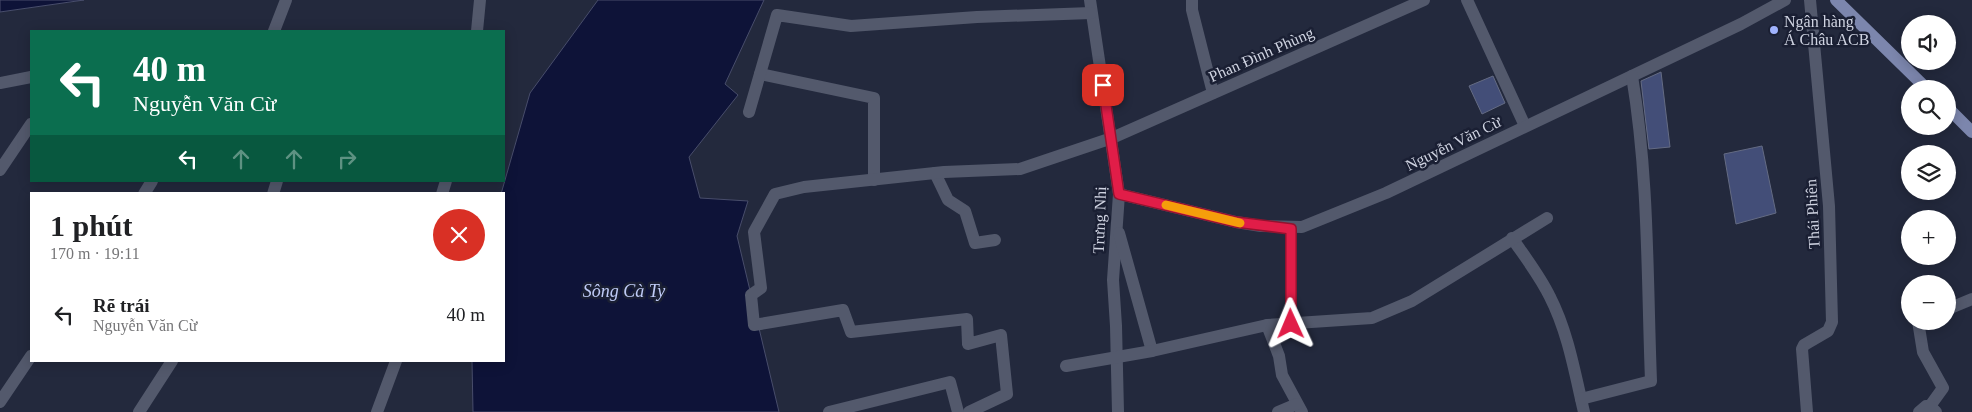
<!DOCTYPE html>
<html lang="vi">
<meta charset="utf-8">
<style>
body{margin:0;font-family:"Times New Roman",serif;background:#f2f2f2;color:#202124;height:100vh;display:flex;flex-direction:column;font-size:19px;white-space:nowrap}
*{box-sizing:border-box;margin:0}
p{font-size:16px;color:#757577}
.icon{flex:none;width:28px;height:28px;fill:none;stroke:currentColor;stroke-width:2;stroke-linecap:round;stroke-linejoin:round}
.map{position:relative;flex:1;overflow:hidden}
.details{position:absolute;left:30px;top:192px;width:475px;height:170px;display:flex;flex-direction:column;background:#fff;border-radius:0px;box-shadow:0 2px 12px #0003}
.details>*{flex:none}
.hud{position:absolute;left:30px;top:30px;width:475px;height:152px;border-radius:0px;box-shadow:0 2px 12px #0003;background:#0b6e4f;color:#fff;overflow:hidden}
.buttons{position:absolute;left:1901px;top:15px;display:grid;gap:10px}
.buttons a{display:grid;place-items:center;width:55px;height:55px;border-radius:50%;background:#fff;box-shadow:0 2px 12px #0003;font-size:25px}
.pin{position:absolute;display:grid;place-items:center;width:42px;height:42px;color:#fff;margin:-21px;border-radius:10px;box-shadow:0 2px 8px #0006}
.me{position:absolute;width:55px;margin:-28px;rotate:359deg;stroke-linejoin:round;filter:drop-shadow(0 0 4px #0008)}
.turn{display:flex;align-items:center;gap:18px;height:105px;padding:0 20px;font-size:22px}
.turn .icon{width:65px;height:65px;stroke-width:2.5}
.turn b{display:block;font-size:35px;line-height:42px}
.lanes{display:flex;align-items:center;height:48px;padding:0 20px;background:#0003;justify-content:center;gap:25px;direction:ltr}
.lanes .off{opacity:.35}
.round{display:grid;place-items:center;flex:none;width:52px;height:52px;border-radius:26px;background:#f2f2f2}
.summary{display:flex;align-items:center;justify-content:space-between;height:85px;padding:0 20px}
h1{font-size:30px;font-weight:700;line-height:38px}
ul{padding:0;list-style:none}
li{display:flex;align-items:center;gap:15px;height:75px;padding:0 20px}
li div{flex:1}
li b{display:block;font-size:19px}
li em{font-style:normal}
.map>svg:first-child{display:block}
.water{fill:#0e1338;stroke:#484d6b}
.building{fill:#434e78;stroke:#646b83}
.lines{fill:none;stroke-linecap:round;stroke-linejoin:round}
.minor{stroke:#53596c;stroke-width:12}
.major{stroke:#7c86ad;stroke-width:12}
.route-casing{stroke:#92132f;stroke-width:12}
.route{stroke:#e11d48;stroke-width:9}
.slow{stroke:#f59e0b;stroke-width:9}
.poi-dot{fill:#a0b3fd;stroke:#1a1f33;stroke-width:2}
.labels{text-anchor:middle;stroke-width:5;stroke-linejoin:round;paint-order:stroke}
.poi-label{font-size:16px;fill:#cfd3e1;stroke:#1a1f33;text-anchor:start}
.street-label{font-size:16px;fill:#cfd3e1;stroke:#1a1f33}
.water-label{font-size:18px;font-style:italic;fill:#bfcbf6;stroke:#1a1f33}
</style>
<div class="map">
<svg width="1972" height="412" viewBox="0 0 1972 412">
<rect width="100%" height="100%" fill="#23293d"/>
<g class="water">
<polygon points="0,0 84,0 0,12"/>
<polygon points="598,0 764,0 725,84 738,95 689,157 700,198 748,201 737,236 779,412 473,412 472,361 504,361 504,194 501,194 530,93"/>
</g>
<g class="building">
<polygon points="1661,72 1670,147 1649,149 1641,81"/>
<polygon points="1493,76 1505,103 1482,114 1469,86"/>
<polygon points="1762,146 1776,213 1736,224 1724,154"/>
</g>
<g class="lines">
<g class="minor">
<polyline points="1090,0 1119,194 1113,280 1116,326 1118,412"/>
<polyline points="1192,0 1192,10 1213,93"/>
<polyline points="1467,0 1525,126"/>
<polyline points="274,31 286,0"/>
<polyline points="477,31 480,0"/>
<polyline points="760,74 874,98 874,180"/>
<polyline points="0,83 31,77"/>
<polyline points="749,112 777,15 851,26 977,17 1091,13"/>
<polyline points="0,170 31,124"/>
<polyline points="935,173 948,200 965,211 975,243 995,240"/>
<polyline points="144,194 152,181"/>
<polyline points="273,194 277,181"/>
<polyline points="442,194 446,181"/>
<polyline points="1119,194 1236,222 1261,226 1302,227 1386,193 1741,24 1785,0"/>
<polyline points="1291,229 1291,323"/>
<polyline points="1119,233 1152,351"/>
<path d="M1512,238c13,19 28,38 38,59 18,35 25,77 34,115"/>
<polyline points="1948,309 1972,299"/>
<polyline points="1918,321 1923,352 1943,388 1930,406"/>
<polyline points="1267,325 1279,356 1282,375 1302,412"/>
<polyline points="1066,366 1152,351 1267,325 1372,318 1412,301 1547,218"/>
<path d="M1581,399l70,-18c-4,-102 -2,-204 -19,-305"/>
<polyline points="0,402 31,356"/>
<polyline points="139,412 172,361"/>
<polyline points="377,412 396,361"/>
<polyline points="829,412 950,382 958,412"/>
<polyline points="969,412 1007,394 1001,335 968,344 967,319 851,332 843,310 754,325 751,295 761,288 754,232 775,194 804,187 944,172 1020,169 1112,138 1424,0"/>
<polyline points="1278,412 1297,404"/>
<polyline points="1807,412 1802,349 1804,345 1828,331 1832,322 1829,206 1810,0"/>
<polyline points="1919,412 1926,406 1930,406 1936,412"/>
</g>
<g class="major">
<polyline points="1836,0 1927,89"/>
<polyline points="1948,108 1972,132"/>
</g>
</g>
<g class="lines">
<g class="route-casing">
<polyline id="route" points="1103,85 1119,194 1236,222 1291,229 1291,324"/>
</g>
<use href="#route" class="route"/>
<polyline class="slow" points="1166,205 1240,223"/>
</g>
<circle class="poi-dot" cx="1774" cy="30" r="5"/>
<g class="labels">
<g class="poi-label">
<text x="1784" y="27">Ngân hàng<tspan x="1784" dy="18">Á Châu ACB</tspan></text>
</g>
<g class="street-label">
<text transform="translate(1261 54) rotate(-24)" y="6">Phan Đình Phùng</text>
<text transform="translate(1453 143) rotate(-26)" y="6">Nguyễn Văn Cừ</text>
<text transform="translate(1812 214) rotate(-93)" y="6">Thái Phiên</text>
<text transform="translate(1099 220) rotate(-88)" y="6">Trưng Nhị</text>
</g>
<g class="water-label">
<text x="624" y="297">Sông Cà Ty</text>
</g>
</g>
</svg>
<div class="buttons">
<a><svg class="icon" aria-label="sound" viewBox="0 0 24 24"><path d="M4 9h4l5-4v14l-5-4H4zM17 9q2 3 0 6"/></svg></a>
<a><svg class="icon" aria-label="search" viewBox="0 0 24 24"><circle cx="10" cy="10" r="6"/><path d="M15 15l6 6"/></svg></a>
<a><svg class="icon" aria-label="layers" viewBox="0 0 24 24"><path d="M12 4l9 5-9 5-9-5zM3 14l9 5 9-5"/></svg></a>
<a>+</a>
<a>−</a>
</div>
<div class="pin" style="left:1103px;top:85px;background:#d93025"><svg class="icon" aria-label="arrive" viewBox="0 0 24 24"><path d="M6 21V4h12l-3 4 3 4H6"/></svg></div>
<svg class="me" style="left:1291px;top:324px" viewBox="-20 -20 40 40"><path d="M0-17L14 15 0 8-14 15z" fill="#e11d48" stroke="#fff" stroke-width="4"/></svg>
<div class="hud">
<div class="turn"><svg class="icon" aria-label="left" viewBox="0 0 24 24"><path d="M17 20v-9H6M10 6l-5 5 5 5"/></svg><div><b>40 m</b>Nguyễn Văn Cừ</div></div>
<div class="lanes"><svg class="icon" aria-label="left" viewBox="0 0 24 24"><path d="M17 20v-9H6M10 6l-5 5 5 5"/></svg><svg class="icon off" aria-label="ahead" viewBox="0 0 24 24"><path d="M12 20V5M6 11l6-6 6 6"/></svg><svg class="icon off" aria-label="ahead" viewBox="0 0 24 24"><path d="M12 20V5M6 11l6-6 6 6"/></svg><svg class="icon off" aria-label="right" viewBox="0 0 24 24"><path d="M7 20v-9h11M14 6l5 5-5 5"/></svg></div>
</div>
<section class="details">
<div class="summary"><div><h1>1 phút</h1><p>170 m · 19:11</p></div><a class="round" style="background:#d93025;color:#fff"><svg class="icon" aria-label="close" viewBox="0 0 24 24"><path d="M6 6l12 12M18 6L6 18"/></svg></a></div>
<ul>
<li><svg class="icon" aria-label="left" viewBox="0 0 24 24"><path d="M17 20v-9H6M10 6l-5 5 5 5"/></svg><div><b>Rẽ trái</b><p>Nguyễn Văn Cừ</p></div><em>40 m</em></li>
</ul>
</section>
</div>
